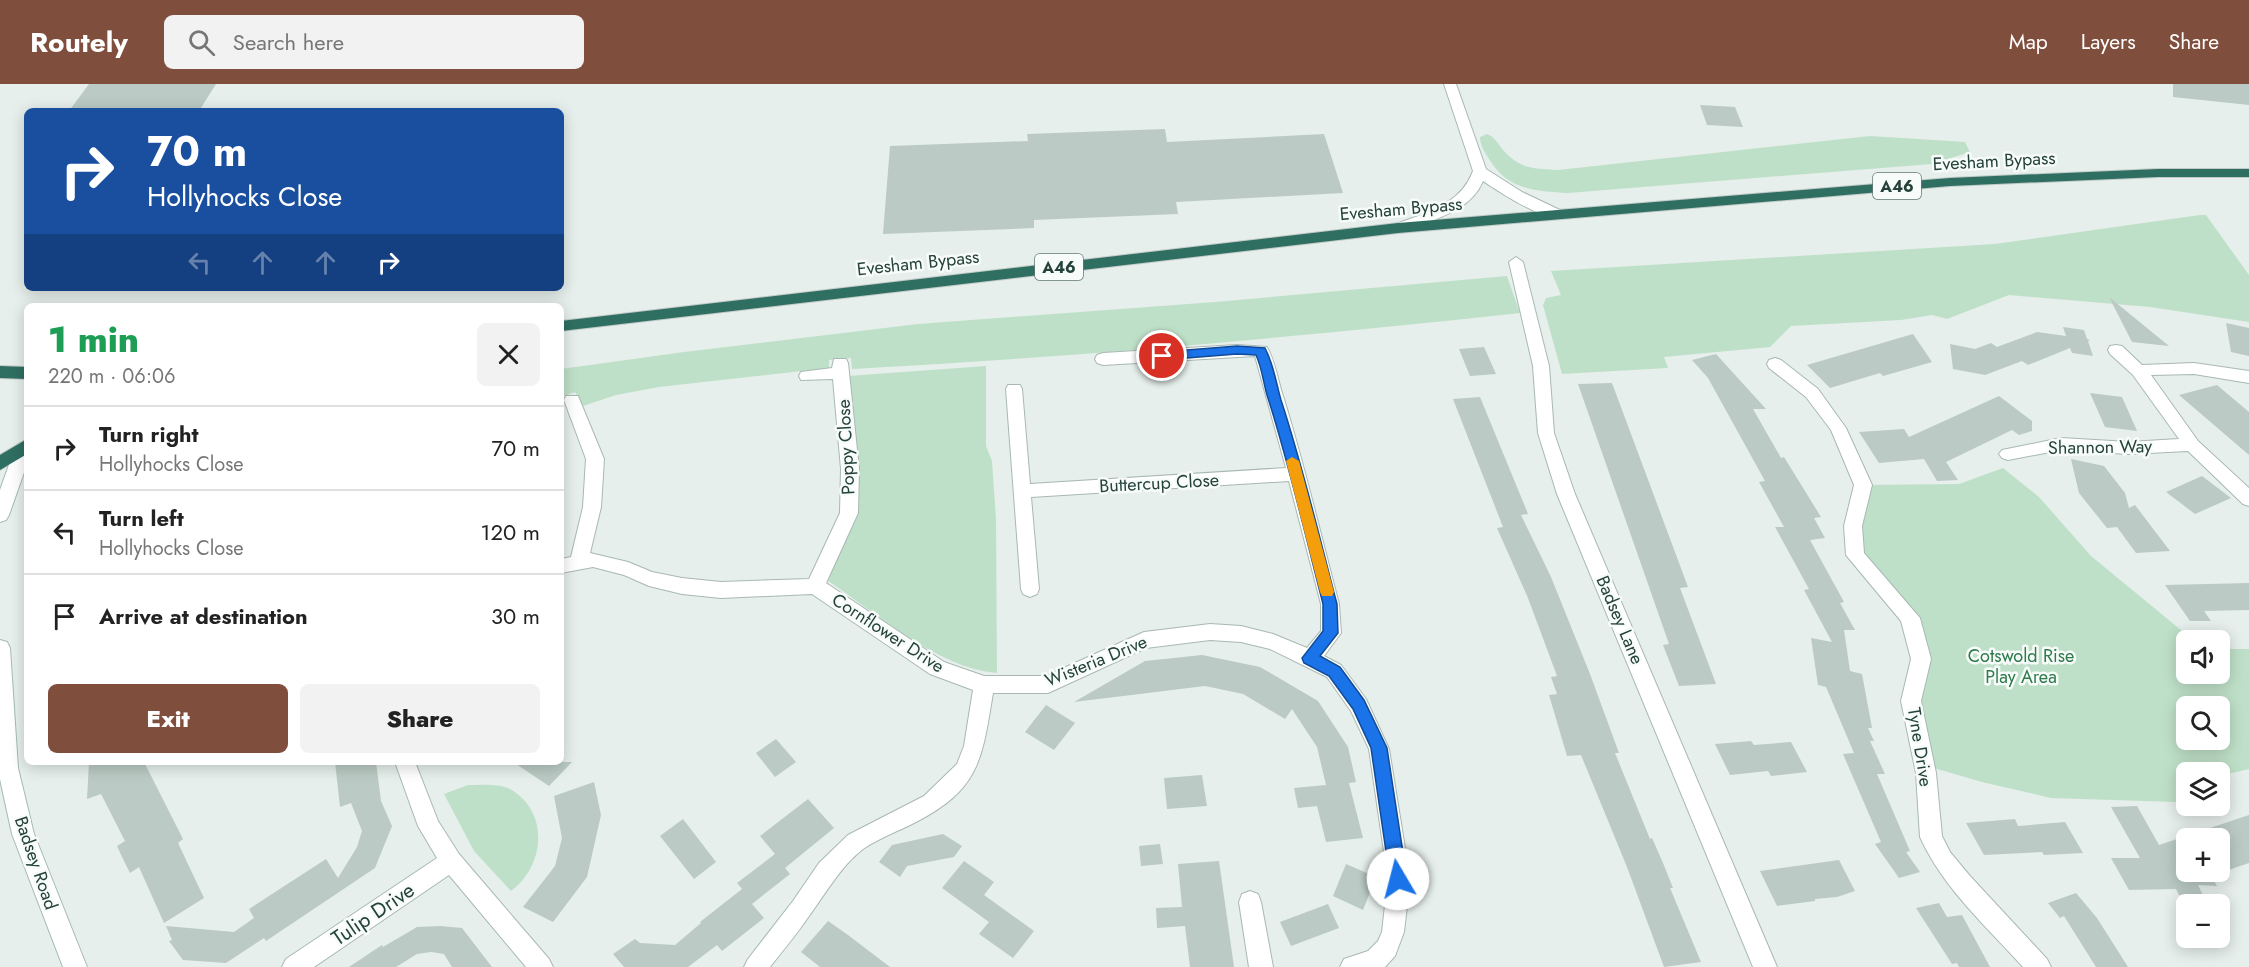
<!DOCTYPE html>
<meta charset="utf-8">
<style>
body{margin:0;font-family:Jost,sans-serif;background:#f2f2f2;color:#222;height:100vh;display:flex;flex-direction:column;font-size:22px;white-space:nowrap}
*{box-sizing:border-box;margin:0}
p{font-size:20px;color:#767676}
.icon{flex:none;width:33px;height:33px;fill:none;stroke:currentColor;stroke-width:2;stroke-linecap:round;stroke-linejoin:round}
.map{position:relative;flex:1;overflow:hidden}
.panel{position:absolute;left:24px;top:219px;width:540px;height:462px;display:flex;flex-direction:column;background:#fff;border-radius:9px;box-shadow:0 3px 15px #0003}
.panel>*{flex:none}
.hud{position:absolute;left:24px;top:24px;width:540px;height:183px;border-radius:9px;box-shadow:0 3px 15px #0003;background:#1a4fa0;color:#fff;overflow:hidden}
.buttons{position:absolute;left:2176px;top:546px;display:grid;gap:12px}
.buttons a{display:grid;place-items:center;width:54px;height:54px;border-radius:9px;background:#fff;box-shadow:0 3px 15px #0003;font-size:30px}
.pin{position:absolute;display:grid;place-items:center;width:51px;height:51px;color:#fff;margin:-26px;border:3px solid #fff;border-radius:50%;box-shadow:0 2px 6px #0007}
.me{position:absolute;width:66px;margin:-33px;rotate:352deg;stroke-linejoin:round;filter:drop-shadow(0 0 4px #0008)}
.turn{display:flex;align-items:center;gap:21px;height:126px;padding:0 24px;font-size:27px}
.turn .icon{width:78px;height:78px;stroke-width:2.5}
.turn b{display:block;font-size:42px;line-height:51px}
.lanes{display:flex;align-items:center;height:57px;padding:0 24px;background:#0003;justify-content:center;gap:30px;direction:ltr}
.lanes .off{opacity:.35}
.round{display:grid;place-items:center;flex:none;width:63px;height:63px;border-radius:9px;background:#f2f2f2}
.overview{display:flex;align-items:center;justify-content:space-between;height:102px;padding:0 24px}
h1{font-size:36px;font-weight:800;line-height:45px;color:#1e9e55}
.action{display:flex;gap:12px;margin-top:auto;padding:12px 24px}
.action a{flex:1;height:69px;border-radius:9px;background:#804e3d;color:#fff;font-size:24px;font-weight:800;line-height:69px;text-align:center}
.action a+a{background:#f2f2f2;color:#222}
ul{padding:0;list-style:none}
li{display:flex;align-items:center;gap:18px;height:84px;padding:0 24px;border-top:2px solid #e0e0e0}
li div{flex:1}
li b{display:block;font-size:22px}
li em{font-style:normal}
header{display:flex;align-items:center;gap:36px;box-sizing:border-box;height:84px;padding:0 30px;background:#804e3d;color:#fff}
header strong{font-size:28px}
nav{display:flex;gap:33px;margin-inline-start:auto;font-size:21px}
.search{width:420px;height:54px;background:#f2f2f2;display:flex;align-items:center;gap:15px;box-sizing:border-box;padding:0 21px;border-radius:9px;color:#767676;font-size:22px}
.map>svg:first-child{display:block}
.green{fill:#bfe0c8;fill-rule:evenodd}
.building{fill:#bbcac4;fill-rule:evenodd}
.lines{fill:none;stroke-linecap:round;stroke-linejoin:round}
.street-casing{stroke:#a8b8b2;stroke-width:2}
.secondary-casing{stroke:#a4bbb3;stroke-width:2}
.highway-casing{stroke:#c2cac8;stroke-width:2}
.street{fill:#fff;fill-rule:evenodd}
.secondary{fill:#fff;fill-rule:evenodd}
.highway{fill:#2f6f62;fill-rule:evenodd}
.route{fill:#1a73e8;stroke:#114b97;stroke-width:1.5}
.slow{fill:#f59e0b}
.labels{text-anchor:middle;stroke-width:5;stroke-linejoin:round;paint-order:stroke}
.shield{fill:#f7fbf9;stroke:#637a73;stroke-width:1.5}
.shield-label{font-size:16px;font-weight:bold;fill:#24423a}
.street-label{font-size:18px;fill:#24423a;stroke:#f7fbf9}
.park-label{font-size:18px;fill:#2d7a4b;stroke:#f7fbf9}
.near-street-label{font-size:21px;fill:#24423a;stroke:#f7fbf9}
</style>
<header>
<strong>Routely</strong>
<div class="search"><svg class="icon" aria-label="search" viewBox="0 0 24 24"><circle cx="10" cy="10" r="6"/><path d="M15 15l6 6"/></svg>Search here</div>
<nav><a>Map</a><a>Layers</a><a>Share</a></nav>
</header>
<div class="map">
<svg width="2249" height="883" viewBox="0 0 2249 883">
<rect width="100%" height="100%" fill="#e6efeb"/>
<g class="green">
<path d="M1487,50c9,4 11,10 17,17 18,19 29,17 54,19l312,-34 95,6 5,10 -38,12 -364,29c-34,-2 -60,-3 -79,-34 -5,-8 -9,-14 -9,-22z"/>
<polygon points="2200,131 2206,131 2249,191 2249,238 2150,223 2009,211 1947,235 1932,231 1901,236 1791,242 1770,263 1664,273 1668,284 1562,290 1543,221 1546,214 1561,211 1551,187 1995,160"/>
<path d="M1507,192l13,37c-222,24 -444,44 -668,56l-1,-11 -22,2v8l-170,19 -43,8 -33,11 -8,-14 -14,5v-28l123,-17 234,-28 297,-22z"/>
<path d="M986,282v80l6,15 4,58 1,154c-60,-5 -121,-60 -170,-93l30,-66 -9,-138z"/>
<path d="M2003,384l36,29 52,59 96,79 16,5h-16v34h33v-28l12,3h17v120l-29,7v-4h-33v21l-12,9 -124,-4 -69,-16 -55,-16 -16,-65 10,-42 -11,-40 -55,-64 8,-70 96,-1zM2187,622h33v34h-33z"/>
<path d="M468,701c12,0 31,-2 42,4 39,22 36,76 1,102l-37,-40 -30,-57z"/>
</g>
<g class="building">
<polygon points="89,0 216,0 199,27 69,27"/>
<polygon points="2173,0 2249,0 2249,21 2173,13"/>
<polygon points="1700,21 1735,23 1743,43 1707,41"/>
<polygon points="1165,45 1167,58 1324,50 1343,109 1176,118 1178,130 1034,136 1034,144 883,150 890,62 1028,57 1027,50"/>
<polygon points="2109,213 2169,262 2132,258"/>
<polygon points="2226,239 2249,244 2249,272 2231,268"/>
<polygon points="2063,243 2084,246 2087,255 2090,256 2088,257 2093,272 2072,269 2070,264 2028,281 2022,277 1985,291 1953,285 1950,260 1975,265 1991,259 1997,263 2037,248 2066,252"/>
<polygon points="1913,250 1932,278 1883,292 1880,289 1830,304 1807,281"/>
<polygon points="1484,263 1496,290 1470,292 1459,265"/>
<polygon points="1716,270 1766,325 1753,325 1781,374 1784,373 1821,433 1814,434 1825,454 1810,456 1844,518 1840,519 1855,546 1844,546 1850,587 1862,590 1872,644 1868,644 1874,657 1870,657 1885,690 1877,690 1910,767 1906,768 1920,788 1899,794 1875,760 1881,758 1843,670 1854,669 1826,603 1818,601 1811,554 1832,558 1804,506 1809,505 1775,443 1784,443 1759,398 1765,397 1708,294 1692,276"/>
<polygon points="1612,299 1688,503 1680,504 1716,600 1679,602 1663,561 1669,560 1578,300"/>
<polygon points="2217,301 2249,328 2249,371 2179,311"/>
<polygon points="2090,309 2122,313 2137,347 2105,343"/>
<polygon points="1999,312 2032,337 2032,347 2019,351 2012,346 1946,378 1958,396 1937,397 1924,375 1879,379 1859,348 1904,345 1909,353"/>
<polygon points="1480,313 1528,430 1521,431 1551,493 1590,590 1619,669 1615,669 1650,755 1652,754 1663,779 1673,804 1670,804 1701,878 1664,883 1627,783 1581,671 1567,672 1549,611 1557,610 1551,593 1557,592 1528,514 1497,444 1503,443 1453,315"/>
<polygon points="2071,375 2104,382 2125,409 2129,424 2135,421 2170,467 2136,469 2117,443 2107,444 2079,409"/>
<polygon points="2202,392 2231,414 2195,430 2166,408"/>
<polygon points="2249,499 2249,526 2204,527 2211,537 2190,537 2165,501"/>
<polygon points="1202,571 1260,583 1318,617 1348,663 1356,698 1349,699 1363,754 1326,758 1317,722 1298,724 1294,704 1326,701 1317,663 1292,625 1285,635 1243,610 1205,602 1074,618 1145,577"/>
<polygon points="1046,621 1075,639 1054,666 1025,648"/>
<polygon points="776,655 796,678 775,693 756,669"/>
<polygon points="1751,657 1754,661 1791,658 1807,688 1771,692 1768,687 1730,691 1715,660"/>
<polygon points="89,678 144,678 183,755 178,759 204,814 164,839 139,783 130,789 123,775 117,762 125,757 101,710 87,715"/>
<polygon points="335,678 376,678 381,717 392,742 375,784 266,857 264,854 226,879 183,876 169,857 172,856 166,842 234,848 254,834 249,825 326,775 338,794 357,763 362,747 351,719 340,723"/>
<polygon points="513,678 572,678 549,702"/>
<polygon points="1202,691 1207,722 1167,725 1164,694"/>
<polygon points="594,698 601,731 587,793 553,838 523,823 555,782 562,754 554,712"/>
<polygon points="808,715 834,744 785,784 790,790 752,820 764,834 722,867 717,861 688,883 624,883 613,870 635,855 640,859 675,861 701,839 700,838 742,805 737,799 775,770 760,752"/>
<path d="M2137,722l22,39 90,-30v48l-38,13 6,10 -19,-1 5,10h-24l-3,-6 -47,1 -18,-32h29l-29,-51zM2187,754h33v34h-33z"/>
<polygon points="683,735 716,778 694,795 660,752"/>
<polygon points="2015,735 2018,742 2065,738 2083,769 2044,771 2042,768 1984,771 1966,739"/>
<polygon points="943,750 962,762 954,773 907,782 900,793 879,778 892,761"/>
<polygon points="1160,760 1163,780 1141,782 1139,762"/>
<polygon points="1839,776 1855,807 1837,813 1815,815 1815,817 1777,822 1760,787"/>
<polygon points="964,777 994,798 984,811 1034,847 1013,874 979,850 989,838 942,804"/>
<polygon points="1219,777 1234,883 1190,883 1185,842 1157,844 1156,824 1182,823 1178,780"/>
<polygon points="1346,780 1376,793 1363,826 1333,812"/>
<polygon points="2076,809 2097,834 2128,883 2096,883 2064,832 2060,834 2048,819"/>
<polygon points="1939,819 1947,833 1962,831 1990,883 1959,883 1957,879 1952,880 1916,824"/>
<polygon points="1328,820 1339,844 1291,862 1280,838"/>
<polygon points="828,837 848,851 890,883 820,883 801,868"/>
<polygon points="440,842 462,844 492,883 452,883 444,870 431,868 417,870 396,883 349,883 382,861 383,863 417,843"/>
</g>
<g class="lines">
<g class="street-casing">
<g id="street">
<path d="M1444,0h12l30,85 36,23 40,19 2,3 -2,3c-18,5 -64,-26 -79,-36 -11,26 -38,35 -63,44 -9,3 -18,9 -27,6l-2,-3 2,-3c32,-12 67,-19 80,-54z"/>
<polygon points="1516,173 1523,178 1549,282 1554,349 1575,410 1777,883 1753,883 1557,410 1538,349 1533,282 1509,178"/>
<path d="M1237,261l30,2c9,16 11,35 17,52 21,68 37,137 55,205l2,29 -17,23 17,9 25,34 23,50 21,130 -6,53 -9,24 -10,11h-45l4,-8 24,-8 10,-10 4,-9 6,-53 -19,-130 -18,-38 -24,-34 -57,-28 -29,-7 -31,-2 -64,8 -98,45h-55c-11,66 -13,96 -77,129 -17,9 -37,16 -53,27 -23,18 -37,44 -54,67 -12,18 -26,34 -39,51h-26l4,-8 45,-58 26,-38 29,-28 76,-39 33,-32 7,-18 9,-56 -43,-16 -118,-80 -91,4 -39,-4 -33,-8 -25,-11 -31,-8 -32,6v-14l10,-2 12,-50 3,-48 -22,-59 2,-4h12l26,63 -3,48 -11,46 38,9 24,10 30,6 39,4 88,-3 31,-66 1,-44 -8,-90 -32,1 -2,-4 2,-4 31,-4 2,-9h12l2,4 11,106 -1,44 -32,70 118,79 40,14h62l98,-44 66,-8 31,2 32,8 34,14 14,-17v-27l-32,-123 -258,16 8,92 -2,5 -7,3 -7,-3 -2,-5 -15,-200 2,-4h12l2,4 8,95 256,-16 -31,-112 -152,9 -6,-2 -2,-4 2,-4 6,-2z"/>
<polygon points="2116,261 2122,262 2142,281 2194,279 2249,287 2249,299 2194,290 2151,291 2198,357 2249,404 2249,422 2243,420 2188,367 2129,370 2061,366 2008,376 2002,374 1999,370 2002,366 2061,354 2129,358 2179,355 2133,291 2110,270 2108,266 2110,262"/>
<path d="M1775,274l6,2 37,29 28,39 26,57 -10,41 2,27 56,65 11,41 -10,42 15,72 6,63 8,16 20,24 77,83 4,8h-28c-37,-41 -80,-79 -103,-130l-4,-64 -15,-72 10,-42 -10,-38 -55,-66 -2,-29 10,-41 -23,-55 -25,-33 -37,-29 -2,-4 2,-4z"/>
<polygon points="395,678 415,678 438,737 459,770 549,875 553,883 526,883 449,791 314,883 282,883 286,875 437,774 418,742"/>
<polygon points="1250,807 1258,810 1261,818 1273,883 1249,883 1239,818 1242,810"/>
</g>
</g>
<g class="secondary-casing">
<g id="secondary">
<polygon points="24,358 27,359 27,380 9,431 6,436 0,438 0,406 15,364 18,360"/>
<polygon points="0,556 7,558 10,564 18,684 34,750 87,883 63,883 12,750 0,695"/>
</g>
</g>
<g class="highway-casing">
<g id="highway">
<polygon points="2158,85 2249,85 2249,93 2158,93 1950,102 1398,149 561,247 561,237 1398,139 1950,94"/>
<polygon points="0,282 27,283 27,295 0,294"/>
<polygon points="27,355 27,370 0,386 0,371"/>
</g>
</g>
<use href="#street" class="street"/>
<use href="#secondary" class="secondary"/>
<use href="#highway" class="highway"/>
</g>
<path class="route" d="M1237,262l28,2c9,17 11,35 16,52 22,67 38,136 56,204l1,29 -18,23 20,11 24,33 23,48 20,131 -3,6 -6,2 -5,-2 -3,-6 -19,-131 -18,-39 -24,-33 -25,-13 -2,-5 21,-27v-27c-18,-70 -34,-141 -56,-209 -4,-14 -5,-27 -11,-40l-19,-1 -75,6 -6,-4 6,-4z"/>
<polygon class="slow" points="1292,373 1299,377 1334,508 1332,512 1322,512 1320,508 1286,377"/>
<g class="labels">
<g class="shield">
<rect x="1873" y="89" width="48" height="26" rx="4.5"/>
<rect x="1035" y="170" width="48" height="26" rx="4.5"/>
</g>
<g class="shield-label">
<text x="1897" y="108">A46</text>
<text x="1059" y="189">A46</text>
</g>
<g class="street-label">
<text transform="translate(1994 77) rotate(-3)" y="6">Evesham Bypass</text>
<text transform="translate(1401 125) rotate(-5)" y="6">Evesham Bypass</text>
<text transform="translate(918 179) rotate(-6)" y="6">Evesham Bypass</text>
<text transform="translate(846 363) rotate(-93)" y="6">Poppy Close</text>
<text transform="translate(2100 363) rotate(-1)" y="6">Shannon Way</text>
<text transform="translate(1159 399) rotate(-3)" y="6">Buttercup Close</text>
<text transform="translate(1620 536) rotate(67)" y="6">Badsey Lane</text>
<text transform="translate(888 549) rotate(33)" y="6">Cornflower Drive</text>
<text transform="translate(1096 577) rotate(-22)" y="6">Wisteria Drive</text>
<text transform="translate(1920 663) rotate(81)" y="6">Tyne Drive</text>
<text transform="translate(36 779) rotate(71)" y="6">Badsey Road</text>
</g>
<g class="park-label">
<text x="2021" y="578">Cotswold Rise<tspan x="2021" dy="21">Play Area</tspan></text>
</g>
<g class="near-street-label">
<text transform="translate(373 830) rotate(-34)" y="7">Tulip Drive</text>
</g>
</g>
</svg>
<div class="buttons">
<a><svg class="icon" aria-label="sound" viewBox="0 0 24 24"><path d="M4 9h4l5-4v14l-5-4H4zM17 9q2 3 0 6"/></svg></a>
<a><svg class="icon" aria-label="search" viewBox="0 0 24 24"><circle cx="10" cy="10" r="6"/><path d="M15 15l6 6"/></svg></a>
<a><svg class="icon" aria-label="layers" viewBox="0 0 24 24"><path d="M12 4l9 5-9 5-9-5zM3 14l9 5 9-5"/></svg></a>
<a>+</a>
<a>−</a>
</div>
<div class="pin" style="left:1162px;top:272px;background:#d93025"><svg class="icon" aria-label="arrive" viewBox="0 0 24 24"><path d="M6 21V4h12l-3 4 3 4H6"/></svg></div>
<svg class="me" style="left:1398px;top:795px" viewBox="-20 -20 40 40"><circle r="19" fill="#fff"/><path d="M0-13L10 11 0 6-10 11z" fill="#1a73e8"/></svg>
<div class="hud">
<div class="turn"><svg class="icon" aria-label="right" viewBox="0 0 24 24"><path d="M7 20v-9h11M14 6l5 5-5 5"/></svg><div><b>70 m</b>Hollyhocks Close</div></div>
<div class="lanes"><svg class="icon off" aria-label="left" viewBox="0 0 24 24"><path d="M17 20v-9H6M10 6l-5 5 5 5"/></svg><svg class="icon off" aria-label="ahead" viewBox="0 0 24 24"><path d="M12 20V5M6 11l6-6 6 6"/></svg><svg class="icon off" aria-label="ahead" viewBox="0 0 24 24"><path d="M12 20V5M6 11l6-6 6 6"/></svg><svg class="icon" aria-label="right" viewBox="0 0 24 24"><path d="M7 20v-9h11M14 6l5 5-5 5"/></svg></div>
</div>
<section class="panel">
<div class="overview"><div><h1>1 min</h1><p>220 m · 06:06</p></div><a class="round"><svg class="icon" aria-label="close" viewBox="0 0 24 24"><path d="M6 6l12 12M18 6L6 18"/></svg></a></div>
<ul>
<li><svg class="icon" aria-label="right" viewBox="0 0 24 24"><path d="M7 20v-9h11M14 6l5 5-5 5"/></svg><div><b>Turn right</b><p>Hollyhocks Close</p></div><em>70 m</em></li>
<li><svg class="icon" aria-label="left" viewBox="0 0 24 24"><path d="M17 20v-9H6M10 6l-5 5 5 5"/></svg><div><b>Turn left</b><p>Hollyhocks Close</p></div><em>120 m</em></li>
<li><svg class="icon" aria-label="arrive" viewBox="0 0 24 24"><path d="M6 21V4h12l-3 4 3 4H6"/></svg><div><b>Arrive at destination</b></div><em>30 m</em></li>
</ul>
<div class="action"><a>Exit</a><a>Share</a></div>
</section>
</div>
